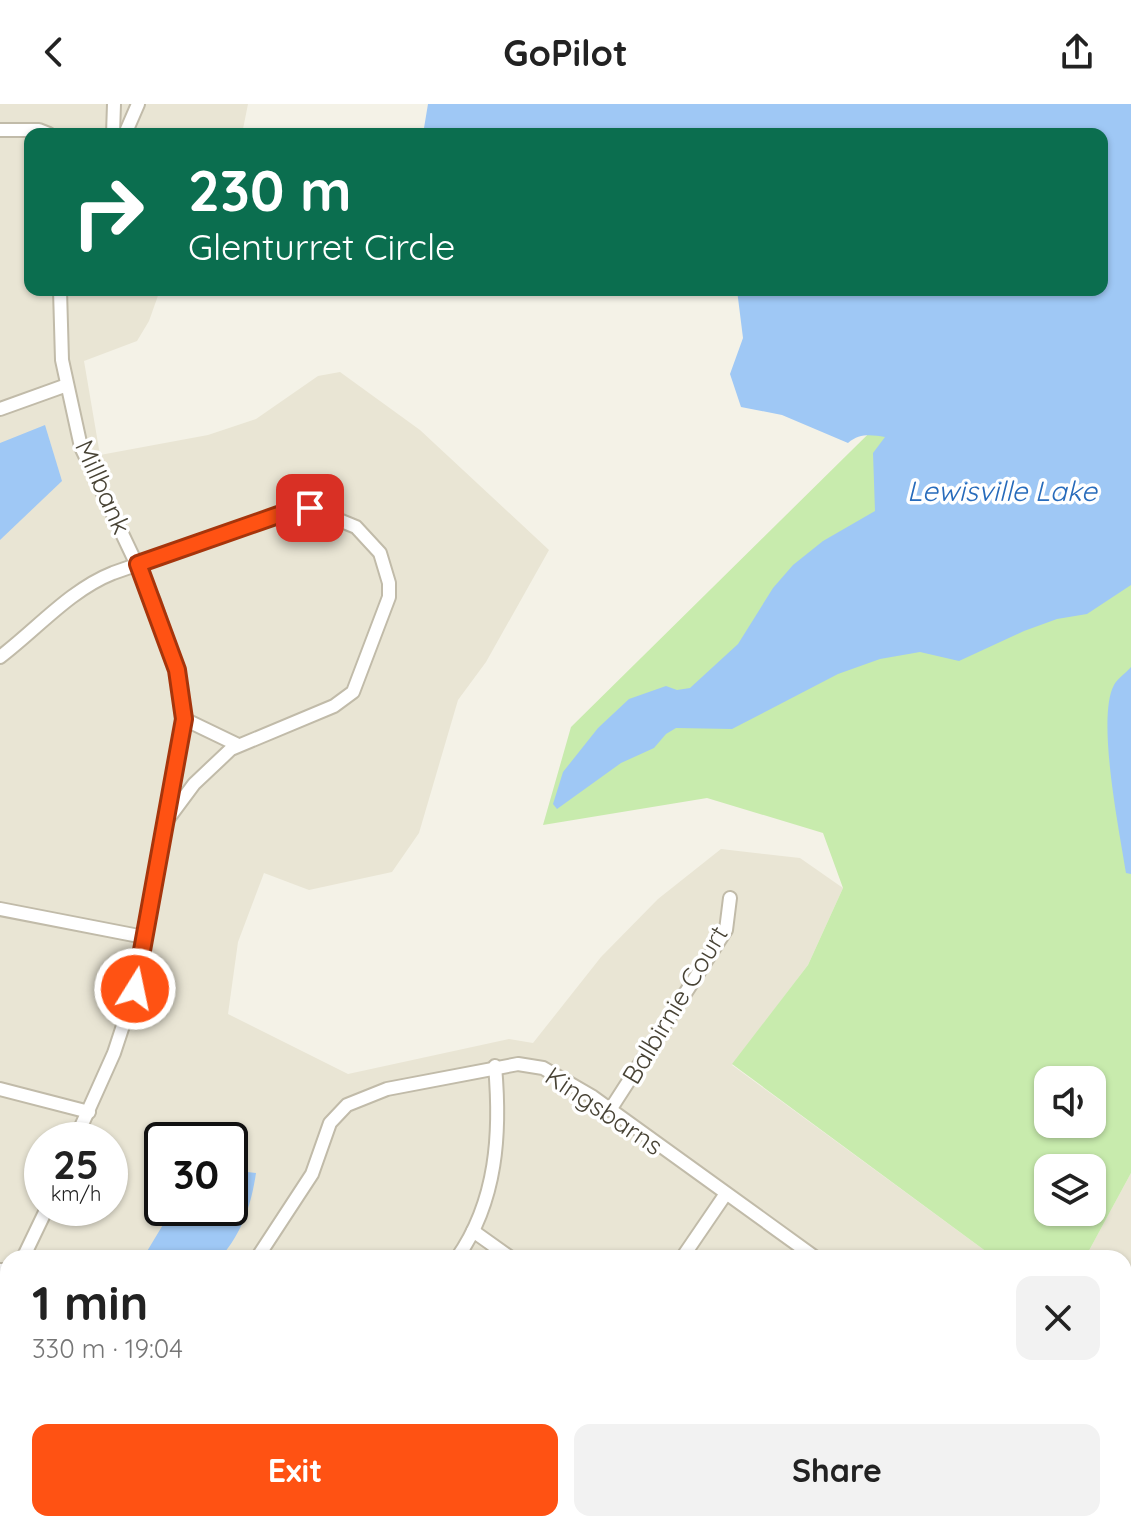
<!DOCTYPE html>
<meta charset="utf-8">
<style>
body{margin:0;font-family:Quicksand,sans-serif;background:#f2f2f2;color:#222;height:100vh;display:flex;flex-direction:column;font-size:30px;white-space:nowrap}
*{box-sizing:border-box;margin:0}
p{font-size:26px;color:#767676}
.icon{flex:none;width:44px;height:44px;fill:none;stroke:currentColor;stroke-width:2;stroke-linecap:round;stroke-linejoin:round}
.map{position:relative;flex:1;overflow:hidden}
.details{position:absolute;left:0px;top:1146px;width:1132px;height:282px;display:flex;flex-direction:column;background:#fff;border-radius:24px 24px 0 0;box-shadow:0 2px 6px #0004}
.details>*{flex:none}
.top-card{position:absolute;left:24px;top:24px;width:1084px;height:168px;border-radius:16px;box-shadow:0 2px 6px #0004;background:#0b6e4f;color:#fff;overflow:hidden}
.buttons{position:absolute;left:1034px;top:962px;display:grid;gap:16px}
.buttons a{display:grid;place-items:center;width:72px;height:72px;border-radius:16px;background:#fff;box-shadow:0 2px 6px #0004;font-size:40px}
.speed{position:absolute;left:24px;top:1018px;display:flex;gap:16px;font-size:40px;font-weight:700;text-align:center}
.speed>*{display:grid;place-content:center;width:104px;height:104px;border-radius:50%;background:#fff;box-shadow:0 2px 6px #0004;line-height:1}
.speed small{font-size:20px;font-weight:400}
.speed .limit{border:4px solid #111;border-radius:12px;background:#fff;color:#111}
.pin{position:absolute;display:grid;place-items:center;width:68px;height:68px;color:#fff;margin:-34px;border-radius:16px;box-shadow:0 4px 12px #0006}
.me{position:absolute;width:88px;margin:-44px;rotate:10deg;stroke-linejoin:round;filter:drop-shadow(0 0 6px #0008)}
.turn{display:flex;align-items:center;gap:28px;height:168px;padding:0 32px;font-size:36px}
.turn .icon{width:104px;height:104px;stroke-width:2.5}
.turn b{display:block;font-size:56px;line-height:68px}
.round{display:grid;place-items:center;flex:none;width:84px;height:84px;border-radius:16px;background:#f2f2f2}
.overview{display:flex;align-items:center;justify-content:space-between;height:136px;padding:0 32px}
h1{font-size:48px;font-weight:700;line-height:60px}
.cta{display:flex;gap:16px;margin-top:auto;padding:16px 32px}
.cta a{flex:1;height:92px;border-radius:16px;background:#ff5213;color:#fff;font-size:32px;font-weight:700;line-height:92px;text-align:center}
.cta a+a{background:#f2f2f2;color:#222}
header{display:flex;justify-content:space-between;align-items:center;height:104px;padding:0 32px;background:#fff;font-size:36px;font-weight:700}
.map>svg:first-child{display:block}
.residential{fill:#e9e5d4;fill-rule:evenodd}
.green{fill:#c8ebad;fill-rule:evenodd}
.water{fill:#9fc8f5}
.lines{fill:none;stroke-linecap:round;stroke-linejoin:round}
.street-casing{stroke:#c1bba9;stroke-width:16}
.secondary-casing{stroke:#d7cd94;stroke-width:20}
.street{stroke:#fff;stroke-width:12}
.secondary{stroke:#fff8c6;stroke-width:16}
.route-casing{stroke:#a6350c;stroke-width:20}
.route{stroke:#ff5213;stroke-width:14}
.labels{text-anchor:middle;stroke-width:7;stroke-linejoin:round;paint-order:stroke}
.street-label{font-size:26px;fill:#484335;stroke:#fff}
.water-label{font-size:28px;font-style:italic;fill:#276bbb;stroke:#fff}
</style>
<header><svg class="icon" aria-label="back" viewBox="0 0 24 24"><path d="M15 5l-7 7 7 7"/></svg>GoPilot<svg class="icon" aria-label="share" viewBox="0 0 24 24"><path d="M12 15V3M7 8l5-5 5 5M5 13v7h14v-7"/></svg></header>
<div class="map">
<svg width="1131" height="1427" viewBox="0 0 1131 1427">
<rect width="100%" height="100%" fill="#f4f2e7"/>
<g class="residential">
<path d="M0,0h248l-6,30h-212v156h130l-11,31 -12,20 -53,20 16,94 108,-20 48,-16 62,-43 22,-4 80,58 129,120 -63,112 -28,38 -39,133 -27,39 -83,18 -45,-17 -26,69 -10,72 120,60 161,-35 24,4 68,-86 57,-58 63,-50 79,9 43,30 -35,77 -76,100 263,193h-987v141l-8,-2zM42,1036h68v68h-68zM162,1036h68v68h-68z"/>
<polygon points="1131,1069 1131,1427 341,1427 328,1420 1124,1420 1124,1154 1085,1154"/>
<polygon points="0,1355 8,1357 8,1420 186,1420 203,1427 0,1427"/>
</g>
<path class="green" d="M1131,208v861l-46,85h-90l-263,-194 76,-99 35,-77 -20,-55 -116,-35 -164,27 28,-98 419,-413zM1048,976h44v44h-44zM1048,1064h44v44h-44z"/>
<g class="water">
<path d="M428,0h703v481l-44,29 -30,5 -33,12 -65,30 -39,-9 -40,7 -42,15 -106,55 -56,-1 -10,6 -12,14 -33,15 -64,46 -4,-5 10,-32 35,-44 31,-29 37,-13 11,4 13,-2 48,-44 35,-56 20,-23 30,-24 52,-30 -2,-58 12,-16c-14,-2 -25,-4 -37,6l-66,-28 -41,-8 -11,-33 13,-36 -6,-48h365v-156h-679z"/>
<polygon points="45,321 62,377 0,436 0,339"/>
<path d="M1131,563v207l-5,-1c-6,-39 -30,-155 -12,-188 3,-6 12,-12 17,-18z"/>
<path d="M230,1066l26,3c-5,33 -14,60 -36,85h-77l30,-50h57z"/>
</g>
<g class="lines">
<g class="street-casing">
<g id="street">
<polyline points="0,26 39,26 49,30"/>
<polyline points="113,30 114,0"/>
<polyline points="125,30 138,0"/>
<polyline points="60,186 62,256 81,343 154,497 177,566 184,615 135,885 114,949 75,1036"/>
<polyline points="0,305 67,281"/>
<path d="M0,553c37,-28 70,-67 113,-84l171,-60 26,-5 46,19 24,26 9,30v14l-36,95 -19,14 -103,43 -37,35 -26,35"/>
<polyline points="184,615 238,641"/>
<polyline points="0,805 144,833"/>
<polyline points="0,985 89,1008"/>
<polyline points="610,1006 726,826 730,794"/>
<polyline points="473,1127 511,1154"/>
<polyline points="23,1154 47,1104"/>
<polyline points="257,1154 312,1070 330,1019 347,1001 387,985 518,960 543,964 593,993 816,1154"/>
<path d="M457,1154c40,-57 44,-125 38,-192"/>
<polyline points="682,1154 725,1091"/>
<polyline points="0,1166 8,1166"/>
<polyline points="1124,1283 1131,1277"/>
<polyline points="501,1427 504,1420"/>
<polyline points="745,1427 750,1420"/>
<polyline points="999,1427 1004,1420"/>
<polyline points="1042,1427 1045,1420"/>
</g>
</g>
<g class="secondary-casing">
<g id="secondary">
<polyline points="0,1305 8,1307"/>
<polyline points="0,1340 8,1342"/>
<polyline points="229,1420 244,1427"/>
<polyline points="304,1420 317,1427"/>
</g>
</g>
<use href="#street" class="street"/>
<use href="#secondary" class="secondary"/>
</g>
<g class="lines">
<g class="route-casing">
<polyline id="route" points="135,885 184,615 177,566 138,460 284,409 310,404"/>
</g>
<use href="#route" class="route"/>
</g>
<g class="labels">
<g class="street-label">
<text transform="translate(103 383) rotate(66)" y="9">Millbank</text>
<text transform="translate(675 901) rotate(-59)" y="9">Balbirnie Court</text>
<text transform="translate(604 1007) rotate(34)" y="9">Kingsbarns</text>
</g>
<g class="water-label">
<text x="1002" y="397">Lewisville Lake</text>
</g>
</g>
</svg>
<div class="buttons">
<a><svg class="icon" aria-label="sound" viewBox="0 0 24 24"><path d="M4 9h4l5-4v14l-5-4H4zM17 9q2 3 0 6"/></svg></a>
<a><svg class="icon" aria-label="layers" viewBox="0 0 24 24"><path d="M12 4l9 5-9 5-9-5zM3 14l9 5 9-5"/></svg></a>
</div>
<div class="speed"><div>25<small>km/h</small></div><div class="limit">30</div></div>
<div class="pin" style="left:310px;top:404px;background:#d93025"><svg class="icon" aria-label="arrive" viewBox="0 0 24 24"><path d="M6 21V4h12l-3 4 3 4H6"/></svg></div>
<svg class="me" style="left:135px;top:885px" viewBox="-20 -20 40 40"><circle r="17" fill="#ff5213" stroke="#fff" stroke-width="3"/><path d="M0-11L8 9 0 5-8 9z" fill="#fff"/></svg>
<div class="top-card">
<div class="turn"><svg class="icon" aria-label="right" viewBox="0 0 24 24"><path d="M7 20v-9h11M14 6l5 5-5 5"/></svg><div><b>230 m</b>Glenturret Circle</div></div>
</div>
<section class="details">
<div class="overview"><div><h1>1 min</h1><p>330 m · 19:04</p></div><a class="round"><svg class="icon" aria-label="close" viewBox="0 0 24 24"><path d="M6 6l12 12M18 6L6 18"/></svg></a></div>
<div class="cta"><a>Exit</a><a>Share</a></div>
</section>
</div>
